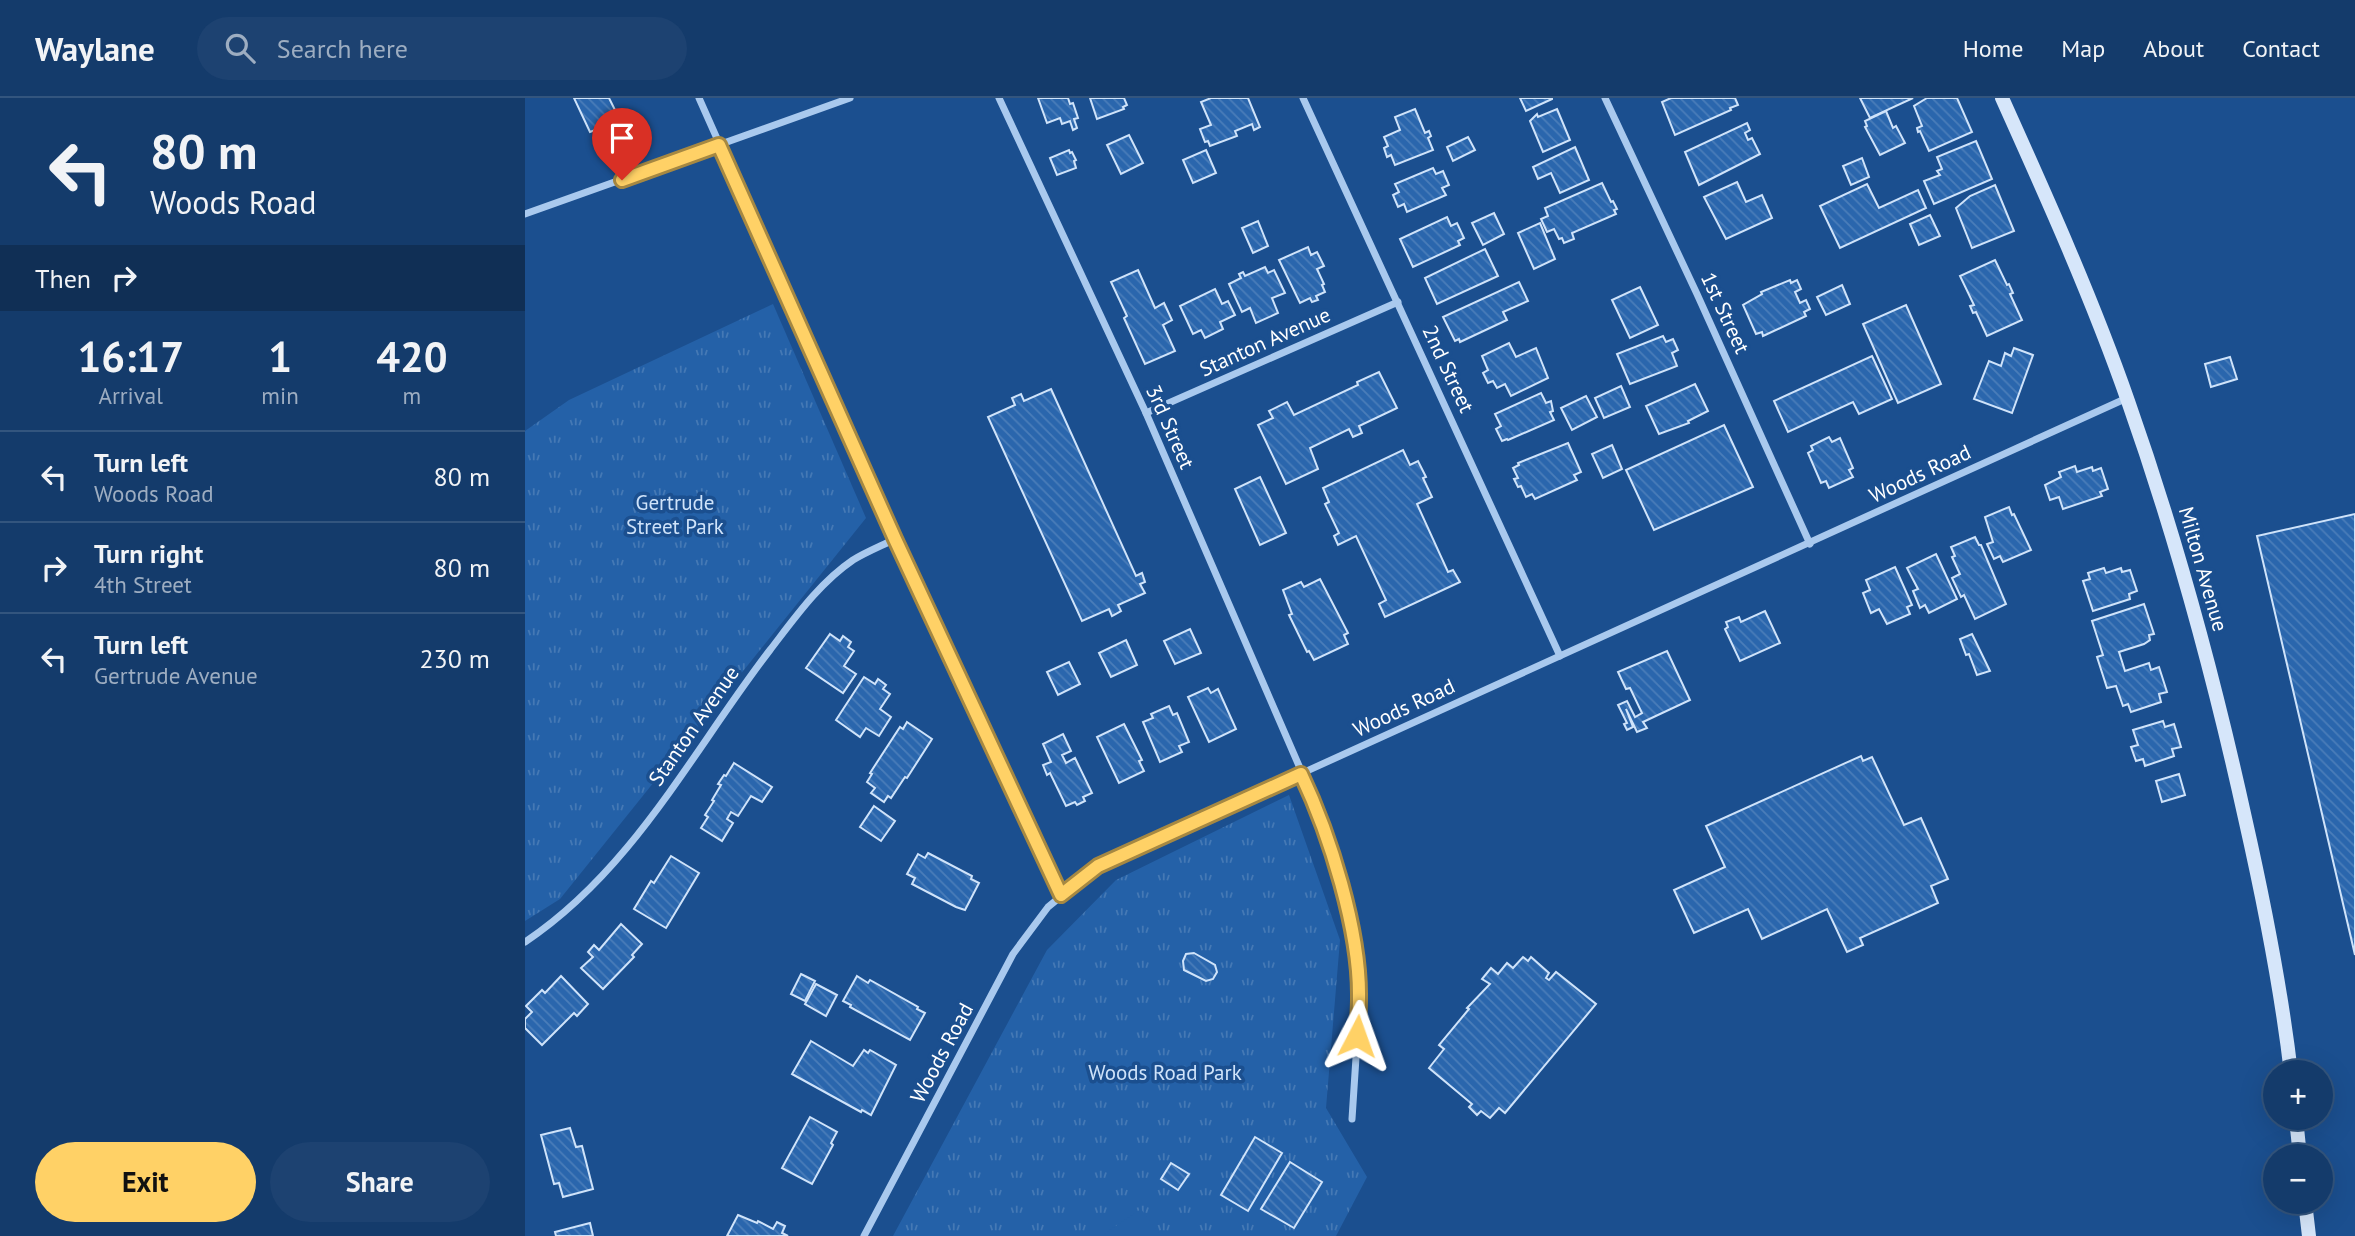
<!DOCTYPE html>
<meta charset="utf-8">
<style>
body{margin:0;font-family:"PT Sans",sans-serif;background:#1d4271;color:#f1f3f6;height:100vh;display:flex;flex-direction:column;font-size:26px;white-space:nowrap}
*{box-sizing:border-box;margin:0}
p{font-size:23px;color:#9dadc1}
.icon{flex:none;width:38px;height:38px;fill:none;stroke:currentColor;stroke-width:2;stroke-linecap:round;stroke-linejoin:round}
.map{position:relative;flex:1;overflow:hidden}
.side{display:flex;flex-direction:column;background:#143b6b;width:525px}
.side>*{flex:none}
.hud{background:#143b6b;color:#f1f3f6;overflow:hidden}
.tools{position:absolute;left:1738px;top:962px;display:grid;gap:14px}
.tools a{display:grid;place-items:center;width:70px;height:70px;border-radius:50%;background:#143b6b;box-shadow:0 7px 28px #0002,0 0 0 2px #33557e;font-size:35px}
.pin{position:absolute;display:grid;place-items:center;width:60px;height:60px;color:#fff;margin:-72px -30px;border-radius:50% 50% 50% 0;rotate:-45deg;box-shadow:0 0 7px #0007}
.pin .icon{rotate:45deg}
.me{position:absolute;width:77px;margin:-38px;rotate:4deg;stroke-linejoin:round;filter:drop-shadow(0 0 5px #0008)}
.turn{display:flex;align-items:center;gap:24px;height:147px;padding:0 35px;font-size:32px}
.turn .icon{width:91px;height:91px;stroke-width:2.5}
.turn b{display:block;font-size:49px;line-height:60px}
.then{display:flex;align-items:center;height:66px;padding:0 35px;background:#0003;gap:14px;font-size:26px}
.eta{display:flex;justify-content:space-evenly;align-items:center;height:119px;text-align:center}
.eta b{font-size:42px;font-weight:700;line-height:49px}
.action{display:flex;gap:14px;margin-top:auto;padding:14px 35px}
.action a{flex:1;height:80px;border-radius:42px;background:#ffd166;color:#111;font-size:28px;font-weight:700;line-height:80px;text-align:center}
.action a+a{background:#1d4271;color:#f1f3f6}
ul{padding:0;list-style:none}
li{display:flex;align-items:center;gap:21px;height:91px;padding:0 35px;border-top:2px solid #33557e}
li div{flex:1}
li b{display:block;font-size:26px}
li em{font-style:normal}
header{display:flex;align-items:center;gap:42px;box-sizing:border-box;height:98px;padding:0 35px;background:#143b6b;border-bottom:2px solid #33557e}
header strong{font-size:33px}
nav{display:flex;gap:38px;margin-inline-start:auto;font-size:24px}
.search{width:490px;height:63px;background:#1d4271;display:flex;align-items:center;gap:18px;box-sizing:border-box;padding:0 24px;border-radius:38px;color:#9dadc1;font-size:26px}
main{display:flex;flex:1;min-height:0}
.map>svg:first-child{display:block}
.grass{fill:url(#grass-tufts)}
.pitch{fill:#2461a8}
.building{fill:url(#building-back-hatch);stroke:#cfe3fa;stroke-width:2}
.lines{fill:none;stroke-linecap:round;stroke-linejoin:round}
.street{stroke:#a9c9ee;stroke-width:7}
.secondary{stroke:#d6e6fa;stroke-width:14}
.route-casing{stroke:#a68842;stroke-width:18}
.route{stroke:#ffd166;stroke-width:12}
.labels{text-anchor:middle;stroke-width:7;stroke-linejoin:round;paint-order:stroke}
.street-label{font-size:21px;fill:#fff;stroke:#1b4f8f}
.park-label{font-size:21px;fill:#cfe3fa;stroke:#1b4f8f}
</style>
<header>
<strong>Waylane</strong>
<div class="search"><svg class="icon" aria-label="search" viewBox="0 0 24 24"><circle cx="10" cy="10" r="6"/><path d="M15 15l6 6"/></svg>Search here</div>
<nav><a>Home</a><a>Map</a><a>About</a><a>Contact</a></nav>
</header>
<main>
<section class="side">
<div class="hud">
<div class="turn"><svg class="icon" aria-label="left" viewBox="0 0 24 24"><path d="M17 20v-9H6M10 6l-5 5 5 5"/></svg><div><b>80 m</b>Woods Road</div></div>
<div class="then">Then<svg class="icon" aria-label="right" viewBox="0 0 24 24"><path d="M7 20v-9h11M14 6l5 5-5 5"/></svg></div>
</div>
<div class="eta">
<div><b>16:17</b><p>Arrival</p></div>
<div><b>1</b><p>min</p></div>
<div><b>420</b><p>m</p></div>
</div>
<ul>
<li><svg class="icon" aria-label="left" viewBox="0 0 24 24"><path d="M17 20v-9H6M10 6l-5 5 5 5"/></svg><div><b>Turn left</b><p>Woods Road</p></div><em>80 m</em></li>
<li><svg class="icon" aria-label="right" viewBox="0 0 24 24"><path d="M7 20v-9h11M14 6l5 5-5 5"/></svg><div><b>Turn right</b><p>4th Street</p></div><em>80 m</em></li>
<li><svg class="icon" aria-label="left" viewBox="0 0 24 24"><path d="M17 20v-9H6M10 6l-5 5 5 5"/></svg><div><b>Turn left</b><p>Gertrude Avenue</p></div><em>230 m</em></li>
</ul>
<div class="action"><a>Exit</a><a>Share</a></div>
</section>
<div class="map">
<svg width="1830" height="1138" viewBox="0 0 1830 1138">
<defs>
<pattern id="grass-tufts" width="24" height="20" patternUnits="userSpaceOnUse" patternTransform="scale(1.75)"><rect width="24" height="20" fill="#2461a8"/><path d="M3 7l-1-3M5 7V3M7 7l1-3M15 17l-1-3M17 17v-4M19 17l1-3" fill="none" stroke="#4579b5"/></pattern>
<pattern id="building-back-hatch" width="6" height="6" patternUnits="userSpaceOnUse" patternTransform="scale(1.75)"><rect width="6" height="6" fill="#2a66ad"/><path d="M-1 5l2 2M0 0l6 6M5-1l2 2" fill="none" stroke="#4a7db9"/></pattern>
</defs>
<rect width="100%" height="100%" fill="#1b4f8f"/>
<g class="grass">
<polygon points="248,206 341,420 35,801 0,823 0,333 44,302"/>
<polygon points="764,697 815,842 801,1010 842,1079 811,1138 368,1138 522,852 591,782"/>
</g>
<polygon class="pitch" points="616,1111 636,1138 576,1138"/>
<g class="building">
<polygon points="49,0 84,0 94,20 85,24 87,28 77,34 73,31 65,34"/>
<polygon points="513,0 543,0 545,6 548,5 553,20 549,21 552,30 548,32 545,23 537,26 535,20 522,25"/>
<polygon points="565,0 599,0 602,7 598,9 599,11 572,21"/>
<polygon points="686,0 723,0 735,29 729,32 727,26 710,33 712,38 685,48 683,43 680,44 675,31 686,27 676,4"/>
<polygon points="995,0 1027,0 1027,1 1001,13"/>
<polygon points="1146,0 1210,0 1213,7 1205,10 1206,12 1150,37 1137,4"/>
<polygon points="1335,0 1388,0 1345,20"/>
<polygon points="1402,0 1432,0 1447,34 1404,53 1395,33 1393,34 1392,30 1397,28 1389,8"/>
<polygon points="890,11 900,35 904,33 906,38 903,40 908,52 870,67 866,57 862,59 859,50 863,48 859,39 875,32 870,19"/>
<polygon points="1032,11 1045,42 1018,54 1005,23 1012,16 1013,19"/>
<polygon points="1361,13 1368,30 1371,28 1380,45 1355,57 1340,29 1342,28 1340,23"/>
<polygon points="1222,25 1225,32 1220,35 1223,42 1227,40 1235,56 1174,87 1160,54"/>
<polygon points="604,37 618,65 596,76 582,47"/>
<polygon points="943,39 950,52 928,63 922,49"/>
<polygon points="1451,43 1467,81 1409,106 1399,83 1415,77 1412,73 1417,71 1412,59"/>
<polygon points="1050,49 1064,82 1035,95 1026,75 1013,81 1008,69"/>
<polygon points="544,52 545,55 547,54 551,62 549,63 551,70 532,77 525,60"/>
<polygon points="681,52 691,75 668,85 658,62"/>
<polygon points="1337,60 1344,79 1326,87 1318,68"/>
<polygon points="908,70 911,76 918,73 924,87 917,90 921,97 882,114 879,106 873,109 868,97 874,94 870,86"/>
<polygon points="1212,84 1221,104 1237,97 1247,120 1201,141 1179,99"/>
<polygon points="1077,85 1086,104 1088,103 1092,111 1089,112 1091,116 1047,135 1049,141 1039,145 1037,140 1034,141 1029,131 1022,134 1016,121 1023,118 1020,110"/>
<polygon points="1342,86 1354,110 1393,92 1401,110 1315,150 1295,108"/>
<polygon points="1470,87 1489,133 1447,150 1431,110 1445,98"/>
<polygon points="969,115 979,136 958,147 947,125"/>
<polygon points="1405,117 1415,138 1394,147 1385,126"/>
<polygon points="922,119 926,128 932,125 939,140 933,143 935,147 888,169 875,141"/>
<polygon points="733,123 743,148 728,155 717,130"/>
<polygon points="1015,125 1030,161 1009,171 993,135"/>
<polygon points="783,149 786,157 792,154 799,168 792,171 799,186 797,187 800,194 791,198 793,202 787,204 785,200 775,205 754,162"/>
<polygon points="960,151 973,178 912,206 900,180"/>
<polygon points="1470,162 1482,187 1484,186 1488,195 1485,196 1497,222 1462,238 1451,214 1448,215 1445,208 1449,207 1435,178"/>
<polygon points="740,169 743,175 749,172 760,195 747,200 753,215 731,225 725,210 717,214 704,186 716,180 714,176 718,174 720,178"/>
<polygon points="613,172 630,210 639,205 647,222 638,227 650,253 620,266 599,220 602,218 586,184"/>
<polygon points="1265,182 1266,185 1272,182 1276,191 1270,194 1275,205 1281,202 1285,211 1279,214 1281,218 1238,238 1237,234 1231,236 1218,207 1237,196 1236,194"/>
<polygon points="994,184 1003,203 978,214 982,222 935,244 934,241 930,243 918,219"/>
<polygon points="1317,187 1325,206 1301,217 1292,199"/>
<polygon points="1115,189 1133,227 1105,240 1087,202"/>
<polygon points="690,191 697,206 703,203 710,217 695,224 698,231 680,240 676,232 668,236 655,208"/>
<polygon points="1381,207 1416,286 1373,305 1338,226"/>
<polygon points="1138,238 1141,244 1148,241 1153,252 1147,255 1152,268 1105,286 1092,256"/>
<polygon points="984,245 991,259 1011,250 1023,280 986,298 980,286 972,290 968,283 963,285 958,275 963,272 957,258"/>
<polygon points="1489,250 1508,257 1487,315 1449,301 1464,263 1476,268 1480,255 1486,258"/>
<polygon points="1347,258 1367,301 1334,316 1328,304 1263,334 1249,303"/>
<polygon points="1705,259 1712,281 1686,289 1680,266"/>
<polygon points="854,274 872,310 834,328 837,335 828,339 824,331 785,350 793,371 761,386 733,327 748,320 744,313 762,304 769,317 833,287 832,284"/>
<polygon points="1170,286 1183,313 1163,323 1164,325 1134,336 1121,308"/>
<polygon points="1096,288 1105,309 1079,320 1070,300"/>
<polygon points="526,291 611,478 617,475 620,484 615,486 620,495 593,507 596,513 587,518 584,511 557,523 463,319 490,307 487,300 496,296 499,303"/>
<polygon points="1016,295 1021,305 1026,303 1028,313 1025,314 1029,322 983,342 982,341 977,343 971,331 976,328 970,316"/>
<polygon points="1061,298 1072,319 1047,332 1036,310"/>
<polygon points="1199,327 1228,389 1129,432 1101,372"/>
<polygon points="1304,339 1307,344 1315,340 1328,370 1324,372 1328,379 1304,390 1301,383 1296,385 1283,355 1288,352 1286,348"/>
<polygon points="1043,345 1056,374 1049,377 1052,382 1010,401 1007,396 1001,399 996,388 993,389 989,381 993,380 988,370 994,367 993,365"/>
<polygon points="1087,347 1097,371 1078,380 1067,356"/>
<polygon points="878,352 885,367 893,363 901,379 898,380 907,399 892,406 923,474 928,472 935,484 860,519 854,506 861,502 831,438 813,447 809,438 814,435 800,406 804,404 798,390"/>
<polygon points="1550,368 1552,374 1567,369 1568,373 1576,370 1583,391 1575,394 1577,398 1538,411 1534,399 1525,402 1520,387 1536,379 1534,374"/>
<polygon points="735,379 761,435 735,447 710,391"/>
<polygon points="1484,409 1487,417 1489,416 1506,452 1478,464 1475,458 1469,461 1462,446 1468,444 1460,419"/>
<polygon points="1830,416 1830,857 1732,438"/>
<polygon points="1450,439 1454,447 1456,447 1481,506 1450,521 1439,497 1436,499 1427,480 1435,476 1427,459 1430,458 1426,449"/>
<polygon points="1411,456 1432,501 1404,515 1400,507 1395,510 1388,493 1393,491 1382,470"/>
<polygon points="1370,469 1387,507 1382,509 1385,516 1362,526 1354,511 1346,515 1338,495 1345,492 1341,482"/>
<polygon points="1579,470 1581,475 1596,470 1597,474 1605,472 1612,493 1604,496 1605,501 1568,513 1558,483 1565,481 1563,475"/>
<polygon points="795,481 823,535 819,537 823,546 789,562 784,553 782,554 764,517 767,516 758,492 776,484 779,489"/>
<polygon points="1619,506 1629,536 1624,537 1625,542 1619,546 1594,554 1600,573 1624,565 1626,572 1634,569 1642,594 1634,596 1636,604 1606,614 1603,606 1598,608 1591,588 1582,590 1572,559 1578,557 1567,523"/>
<polygon points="1240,513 1255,545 1215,563 1200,531 1203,529 1201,524 1214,519 1216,524"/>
<polygon points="665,531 676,555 650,566 639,543"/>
<polygon points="305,536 315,543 318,538 326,544 323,549 329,553 319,568 331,576 318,595 281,570"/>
<polygon points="1447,536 1465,573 1452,577 1444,556 1441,557 1435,541"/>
<polygon points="601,542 612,567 586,579 574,555"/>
<polygon points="1142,553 1165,602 1118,624 1122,630 1112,634 1101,611 1108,629 1102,632 1099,626 1102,625 1093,607 1102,603 1110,619 1117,615 1105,590 1101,591 1093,574"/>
<polygon points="544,564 555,586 533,597 522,574"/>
<polygon points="339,579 350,586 353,581 361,587 358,591 365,596 355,611 366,619 354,638 341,630 335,639 311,622"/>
<polygon points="683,590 686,595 693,591 711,631 684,644 663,599"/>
<polygon points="644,608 648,617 652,615 664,644 654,648 657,654 635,664 618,624 628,620 626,616"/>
<polygon points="1638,623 1640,629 1649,626 1656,649 1647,651 1649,658 1620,668 1618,661 1611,663 1606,649 1613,647 1608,632"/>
<polygon points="382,624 407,641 382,680 380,679 366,700 363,698 359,704 346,695 350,690 342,684 347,676 345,675 375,629 378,631"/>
<polygon points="599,626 617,662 614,663 619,673 594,685 572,639"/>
<polygon points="538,636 546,653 537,657 541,665 550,660 567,695 558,699 560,703 552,707 550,704 541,708 525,675 522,677 518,667 526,664 518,646"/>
<polygon points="1336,658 1338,663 1347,659 1379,727 1396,720 1423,781 1406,788 1413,805 1335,840 1338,847 1322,854 1302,811 1237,841 1223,811 1169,835 1149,792 1200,769 1181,728"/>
<polygon points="209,665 247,689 237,704 226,698 213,718 206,714 202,721 208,725 197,743 176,730 183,719 180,717 189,703 187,702 196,687 193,686 199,677 201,678"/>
<polygon points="1654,676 1660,697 1637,704 1631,683"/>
<polygon points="349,708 370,723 356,743 335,729"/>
<polygon points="403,755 447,778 446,781 454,785 440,812 431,809 387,786 390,780 382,776 393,756 400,760"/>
<polygon points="146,758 174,775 141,830 109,811 126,783 129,785"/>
<polygon points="96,826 117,846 107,857 109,859 78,891 56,870 68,859 63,854 69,847 74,852"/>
<polygon points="669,855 690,867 692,874 688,881 681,883 659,872 658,863 661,856"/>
<polygon points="998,859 1003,863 1006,859 1024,875 1021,880 1024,882 1031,874 1071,906 980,1015 974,1010 965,1020 956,1013 952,1017 944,1009 947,1006 904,970 919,951 914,947 944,911 942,910 965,886 957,881 966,870 973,876 982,865 988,870"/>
<polygon points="276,876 290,883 280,903 266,896"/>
<polygon points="36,878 63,906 52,918 49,915 17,947 0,930 0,921 7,914 1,908 17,892 20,895"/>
<polygon points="332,878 343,885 345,882 393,909 392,911 400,915 385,942 325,909 326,907 318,903"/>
<polygon points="291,886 312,897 301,918 280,906"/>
<polygon points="286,943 328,968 339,952 343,955 345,952 371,967 346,1017 337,1012 336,1014 267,976"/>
<polygon points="285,1019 312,1034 306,1045 308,1047 287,1086 257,1070"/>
<polygon points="45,1030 51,1049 57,1048 68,1091 38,1099 34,1085 29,1086 16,1037"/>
<polygon points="730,1039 757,1055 723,1113 696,1097"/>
<polygon points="765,1064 797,1084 769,1130 736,1111"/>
<polygon points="646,1065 664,1076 653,1092 636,1081"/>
<polygon points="213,1117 232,1125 233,1123 248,1131 252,1124 260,1128 257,1135 263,1138 202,1138"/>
<polygon points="65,1125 68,1138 31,1138 30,1134"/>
</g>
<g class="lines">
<g class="street">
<polyline points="174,0 370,441 535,797"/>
<polyline points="474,0 621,315 791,707 819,794 831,859 835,898 827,1021"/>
<polyline points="778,0 1035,558"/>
<polyline points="1080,0 1172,196 1285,446"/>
<polyline points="0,116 325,0"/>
<polyline points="621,315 873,204"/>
<path d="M0,844c108,-72 168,-192 245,-292 24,-31 49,-67 83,-90 13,-8 28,-14 42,-21"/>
<polyline points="339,1138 488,856 523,809 573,768 1602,300"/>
</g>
<g class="secondary">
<path d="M1477,0c45,100 90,200 126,303 48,136 86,276 117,417 19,84 36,169 46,255"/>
<polyline points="1771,1020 1775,1059"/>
<polyline points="1780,1104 1784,1138"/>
</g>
</g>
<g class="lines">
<g class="route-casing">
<path id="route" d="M97,82l97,-35 176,394 166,356 37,-29 203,-92c29,61 59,157 58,224 0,13 -1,25 -2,38"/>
</g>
<use href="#route" class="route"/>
</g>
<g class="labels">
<g class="street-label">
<text transform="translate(1200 215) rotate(65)" y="7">1st Street</text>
<text transform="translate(740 244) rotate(-24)" y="7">Stanton Avenue</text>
<text transform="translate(923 271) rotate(65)" y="7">2nd Street</text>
<text transform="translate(645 329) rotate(66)" y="7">3rd Street</text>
<text transform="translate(1395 376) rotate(-25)" y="7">Woods Road</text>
<text transform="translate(1678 471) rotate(74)" y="7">Milton Avenue</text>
<text transform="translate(879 610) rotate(-25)" y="7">Woods Road</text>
<text transform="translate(169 628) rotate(-55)" y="7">Stanton Avenue</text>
<text transform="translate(417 955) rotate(-62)" y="7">Woods Road</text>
</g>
<g class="park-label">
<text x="150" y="412">Gertrude<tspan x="150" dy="24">Street Park</tspan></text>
<text x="640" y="982">Woods Road Park</text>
</g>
</g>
</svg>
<div class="tools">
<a>+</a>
<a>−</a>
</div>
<div class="pin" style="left:97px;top:82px;background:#d93025"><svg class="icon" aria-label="arrive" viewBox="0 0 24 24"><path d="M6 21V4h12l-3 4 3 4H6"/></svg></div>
<svg class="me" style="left:832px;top:938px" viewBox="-20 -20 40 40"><path d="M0-17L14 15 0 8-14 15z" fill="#ffd166" stroke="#fff" stroke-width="4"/></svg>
</div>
</main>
